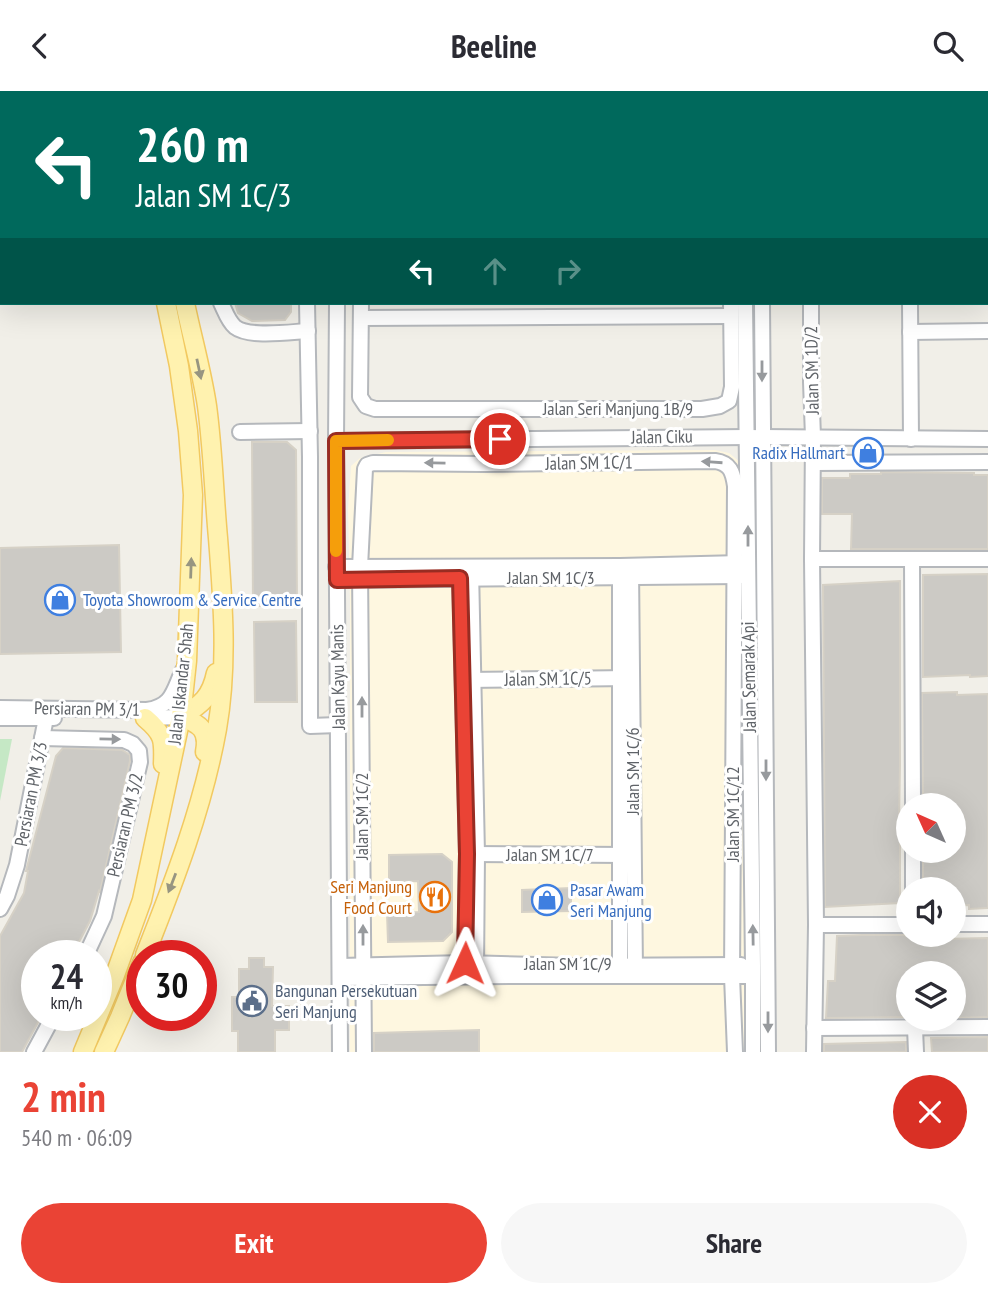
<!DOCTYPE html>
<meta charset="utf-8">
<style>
body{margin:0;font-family:"PT Sans Narrow",sans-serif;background:#f7f7f7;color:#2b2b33;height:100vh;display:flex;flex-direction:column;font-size:26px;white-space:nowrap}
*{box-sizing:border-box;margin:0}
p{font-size:23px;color:#7c7c81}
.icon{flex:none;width:38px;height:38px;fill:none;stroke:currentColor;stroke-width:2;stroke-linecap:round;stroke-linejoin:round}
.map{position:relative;height:961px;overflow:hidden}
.sheet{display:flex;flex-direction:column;background:#fff;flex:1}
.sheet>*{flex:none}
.top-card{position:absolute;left:0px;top:0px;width:989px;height:214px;box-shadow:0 7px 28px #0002;background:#00695c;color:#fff;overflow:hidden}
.needle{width:46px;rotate:315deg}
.tools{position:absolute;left:896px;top:702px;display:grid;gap:14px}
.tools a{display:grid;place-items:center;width:70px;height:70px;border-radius:50%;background:#fff;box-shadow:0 7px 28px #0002;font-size:35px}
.speed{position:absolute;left:21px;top:849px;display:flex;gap:14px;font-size:35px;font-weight:700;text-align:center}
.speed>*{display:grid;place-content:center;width:91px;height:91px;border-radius:50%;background:#fff;box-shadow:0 7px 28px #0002;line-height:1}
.speed small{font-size:18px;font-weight:400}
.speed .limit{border:10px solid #d22;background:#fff;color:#111}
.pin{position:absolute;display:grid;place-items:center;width:60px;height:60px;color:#fff;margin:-30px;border:4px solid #fff;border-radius:50%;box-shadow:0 2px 7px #0007}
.me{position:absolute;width:77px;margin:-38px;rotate:1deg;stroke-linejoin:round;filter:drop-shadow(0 0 5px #0008)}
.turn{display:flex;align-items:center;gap:24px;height:147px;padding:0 21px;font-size:32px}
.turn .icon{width:91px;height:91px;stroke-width:2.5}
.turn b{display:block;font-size:49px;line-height:60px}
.lanes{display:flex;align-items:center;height:66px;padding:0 21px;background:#0003;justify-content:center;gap:35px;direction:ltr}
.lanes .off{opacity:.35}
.round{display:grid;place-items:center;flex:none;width:74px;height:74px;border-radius:37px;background:#f7f7f7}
.overview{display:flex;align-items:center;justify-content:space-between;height:119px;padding:0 21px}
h1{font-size:42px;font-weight:800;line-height:52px;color:#ea4335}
.action{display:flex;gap:14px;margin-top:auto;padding:14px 21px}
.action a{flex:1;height:80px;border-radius:42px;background:#ea4335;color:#fff;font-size:28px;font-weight:800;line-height:80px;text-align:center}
.action a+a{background:#f7f7f7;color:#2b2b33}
header{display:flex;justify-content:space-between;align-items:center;height:91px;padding:0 21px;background:#fff;font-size:32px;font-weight:800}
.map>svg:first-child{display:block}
.commercial{fill:#fef7e0}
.green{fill:#c5e8c5}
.building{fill:#cccac5;stroke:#d6d1c6;stroke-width:2}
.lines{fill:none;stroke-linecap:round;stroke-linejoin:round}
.minor-casing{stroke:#b5b8bc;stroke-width:18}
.major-casing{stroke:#f2c960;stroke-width:21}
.minor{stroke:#fff;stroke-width:14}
.major{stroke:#fff2af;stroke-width:18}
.oneway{fill:#979581}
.oneway2{fill:#979a9d}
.route-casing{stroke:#982c22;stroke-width:18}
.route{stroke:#ea4335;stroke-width:12}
.slow{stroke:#f59e0b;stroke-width:12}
.labels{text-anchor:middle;stroke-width:6;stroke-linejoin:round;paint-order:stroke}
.street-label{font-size:18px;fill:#5f6368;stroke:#fff}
.shop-label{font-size:18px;fill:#366cbe;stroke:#fff;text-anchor:start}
.food-label{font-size:18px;fill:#c56008;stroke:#fff;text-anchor:end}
.service-label{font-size:18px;fill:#4e5e75;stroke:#fff;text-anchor:start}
</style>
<header><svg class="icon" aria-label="back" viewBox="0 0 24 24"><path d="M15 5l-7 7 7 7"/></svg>Beeline<svg class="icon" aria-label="search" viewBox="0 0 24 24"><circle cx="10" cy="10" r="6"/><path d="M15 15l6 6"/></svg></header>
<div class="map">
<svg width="988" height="961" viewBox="0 0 988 961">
<rect width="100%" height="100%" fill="#f1efe8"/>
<polygon class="commercial" points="715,359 729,362 740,371 741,389 745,961 350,961 350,510 348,418 351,375 360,367 386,361"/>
<polygon class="green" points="0,648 12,648 0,710"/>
<g class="building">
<polygon points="235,212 291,212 291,221 285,229 252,230 238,222"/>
<polygon points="252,351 287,351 296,359 297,515 253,515"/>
<polygon points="881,381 974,382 974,384 988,384 988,458 851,458 852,423 822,423 822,387 850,387 850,383 881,383"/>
<polygon points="119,454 121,561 0,563 0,457"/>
<polygon points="988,483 988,585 970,586 970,584 923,586 923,484"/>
<polygon points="900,490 900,674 899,733 900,733 900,812 825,816 823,494"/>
<polygon points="296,530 297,611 255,611 254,531"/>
<polygon points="957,601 957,604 988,603 988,817 969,818 969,814 954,815 954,798 923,798 923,760 954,760 954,714 923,714 922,602"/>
<polygon points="63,657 122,659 130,664 130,670 100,801 99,800 90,830 72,864 37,864 37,924 42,924 22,961 0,961 0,845 24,802 28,780 26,780 56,665"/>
<polygon points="442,763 452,771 452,841 443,850 388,851 387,822 419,821 418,790 389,791 389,764"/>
<polygon points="571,797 571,820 522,821 522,799"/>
<polygon points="862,844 906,844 906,845 944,844 943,848 988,847 988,926 954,927 954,882 945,881 908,882 908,926 826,927 828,890 835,890 837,845"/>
<polygon points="249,867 264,867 264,876 273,876 272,915 289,915 289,939 275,939 275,961 238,961 238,940 232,940 232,906 239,906 239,878 249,878"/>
<polygon points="479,939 479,961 374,961 374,942"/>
<polygon points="988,946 988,961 932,961 931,947"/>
<polygon points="906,951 906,961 824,961 824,953"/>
</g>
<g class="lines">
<g class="minor-casing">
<g id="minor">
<polyline points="157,0 158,2"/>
<polyline points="303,0 303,2"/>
<polyline points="335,0 335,2"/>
<polyline points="360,0 360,2"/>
<polyline points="546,0 546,2"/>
<polyline points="730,0 730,2"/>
<polyline points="760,0 760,2"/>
<polyline points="810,0 810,2"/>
<polyline points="455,2 455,0"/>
<polyline points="745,2 745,0"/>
<polyline points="912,2 912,0"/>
<path d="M221,212c4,8 7,18 14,24 14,11 55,5 73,4"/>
<polyline points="307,212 310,366 310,635 338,634"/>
<polyline points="337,212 336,350 340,961"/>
<polyline points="361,212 360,306 366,315 375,318 702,318 720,315 729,310 732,296 731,212"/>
<polyline points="745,212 753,874 753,961"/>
<polyline points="762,212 768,961"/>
<polyline points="811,212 811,291 813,346 812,468 816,834 814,961"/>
<polyline points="910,212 911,348"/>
<polyline points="361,227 731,225"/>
<polyline points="910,241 988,240"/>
<polyline points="240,341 310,340"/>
<polyline points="336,350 748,346 988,348"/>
<polyline points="813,372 988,371"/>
<polyline points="812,468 988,468"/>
<polyline points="912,468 913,714"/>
<polyline points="336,476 620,475 741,472"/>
<polyline points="620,477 620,880"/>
<polyline points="631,477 635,880"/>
<polyline points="471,478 477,763 476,881"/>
<polyline points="460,481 467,763 465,880"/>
<polyline points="337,489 741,485"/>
<polyline points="465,589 630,587"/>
<path d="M0,617l147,2c26,-4 26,-19 36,-40"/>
<polyline points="0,627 54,627"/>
<polyline points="144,627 181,626"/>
<polyline points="42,647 124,649 133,653 139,660 140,671 104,825 86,864"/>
<polyline points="913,760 913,798"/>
<polyline points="470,763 628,764"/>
<polyline points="0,818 7,805 17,774 46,627"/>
<polyline points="954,833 988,833"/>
<polyline points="816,834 908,834"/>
<polyline points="340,875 465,872 575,875 741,874"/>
<polyline points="340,887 509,885 753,885"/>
<polyline points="814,937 988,936"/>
<polyline points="915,937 916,961"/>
<polyline points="34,961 54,924"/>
<path d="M364,961l-4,-485 5,-98 2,-4 6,-2 111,1 231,-3c15,2 18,11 20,25l-3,490 3,76"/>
</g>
</g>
<g class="major-casing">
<g id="major">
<polyline points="109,0 109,2"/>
<polyline points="134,0 135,2"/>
<path d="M181,626c20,7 28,14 24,35"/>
<path d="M181,626c21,-13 30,-20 35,-44"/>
<path d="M145,627c19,16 19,22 18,46"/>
<path d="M145,864c29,-73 58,-148 72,-226 11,-63 6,-127 1,-191 -4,-43 -5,-88 -11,-132 -5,-34 -15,-69 -22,-103"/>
<polyline points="83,961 115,884 142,809 181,626 187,570 193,404 188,340 179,275 166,212"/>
<polyline points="104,961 120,926 142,872"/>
</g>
</g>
<use href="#minor" class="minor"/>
<use href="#major" class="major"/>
</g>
<defs><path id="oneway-solid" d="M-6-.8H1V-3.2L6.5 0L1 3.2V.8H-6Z" transform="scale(1.75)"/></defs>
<g class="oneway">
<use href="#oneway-solid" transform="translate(199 278) rotate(78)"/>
<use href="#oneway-solid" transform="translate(191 477) rotate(-88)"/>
<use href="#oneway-solid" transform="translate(172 792) rotate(111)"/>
</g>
<g class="oneway2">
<use href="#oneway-solid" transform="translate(762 280) rotate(90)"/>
<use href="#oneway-solid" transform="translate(712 371) rotate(-176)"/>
<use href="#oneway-solid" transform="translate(435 372) rotate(-179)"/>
<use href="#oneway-solid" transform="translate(748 445) rotate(-90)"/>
<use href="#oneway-solid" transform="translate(362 616) rotate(-90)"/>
<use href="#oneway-solid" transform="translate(110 648) rotate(1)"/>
<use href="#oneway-solid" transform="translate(766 679) rotate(90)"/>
<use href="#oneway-solid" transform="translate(363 844) rotate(-90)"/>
<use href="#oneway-solid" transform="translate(753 844) rotate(-91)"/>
<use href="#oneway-solid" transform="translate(768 931) rotate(90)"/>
</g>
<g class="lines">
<g class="route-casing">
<polyline id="route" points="465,872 467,763 460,487 337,489 336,350 500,348"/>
</g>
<use href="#route" class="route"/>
<polyline class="slow" points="336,460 336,350 388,349"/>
</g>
<defs>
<g id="shop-ring" transform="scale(1.575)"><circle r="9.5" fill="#fff" stroke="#3f7fe0" stroke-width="1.5"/><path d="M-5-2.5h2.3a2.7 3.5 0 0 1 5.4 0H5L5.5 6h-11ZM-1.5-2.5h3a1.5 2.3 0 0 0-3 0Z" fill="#3f7fe0"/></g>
<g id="restaurant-ring" transform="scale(1.575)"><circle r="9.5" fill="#fff" stroke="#e8710a" stroke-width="1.5"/><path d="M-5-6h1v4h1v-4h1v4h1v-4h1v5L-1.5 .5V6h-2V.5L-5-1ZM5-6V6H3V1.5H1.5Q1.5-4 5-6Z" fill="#e8710a"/></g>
<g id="civic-ring" transform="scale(1.575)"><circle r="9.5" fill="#fff" stroke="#5c6f8a" stroke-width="1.5"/><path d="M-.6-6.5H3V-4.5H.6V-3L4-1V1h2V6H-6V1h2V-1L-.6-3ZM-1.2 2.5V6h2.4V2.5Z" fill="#5c6f8a"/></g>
</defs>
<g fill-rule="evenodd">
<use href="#shop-ring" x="868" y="362"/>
<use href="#shop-ring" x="60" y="509"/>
<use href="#restaurant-ring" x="435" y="806"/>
<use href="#shop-ring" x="547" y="809"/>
<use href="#civic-ring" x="252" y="910"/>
</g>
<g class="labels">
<g class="street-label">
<text transform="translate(812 279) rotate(-91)" y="6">Jalan SM 1D/2</text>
<text x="618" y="324">Jalan Seri Manjung 1B/9</text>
<text transform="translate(662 346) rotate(-1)" y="6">Jalan Ciku</text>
<text transform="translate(589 372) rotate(-1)" y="6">Jalan SM 1C/1</text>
<text x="551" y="493">Jalan SM 1C/3</text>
<text transform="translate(338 586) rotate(-91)" y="6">Jalan Kayu Manis</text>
<text transform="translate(749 586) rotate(-91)" y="6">Jalan Semarak Api</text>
<text transform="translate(548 588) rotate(-1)" y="6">Jalan SM 1C/5</text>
<text transform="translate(181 593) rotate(-84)" y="6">Jalan Iskandar Shah</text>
<text transform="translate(87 618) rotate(1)" y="6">Persiaran PM 3/1</text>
<text transform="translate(633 680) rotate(-90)" y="6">Jalan SM 1C/6</text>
<text transform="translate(31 703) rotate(-79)" y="6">Persiaran PM 3/3</text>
<text transform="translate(733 723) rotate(-90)" y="6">Jalan SM 1C/12</text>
<text transform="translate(362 725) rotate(-90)" y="6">Jalan SM 1C/2</text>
<text transform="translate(125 734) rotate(-77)" y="6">Persiaran PM 3/2</text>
<text x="550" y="770">Jalan SM 1C/7</text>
<text x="568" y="879">Jalan SM 1C/9</text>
</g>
<g class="shop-label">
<text x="845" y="368" text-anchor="end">Radix Hallmart</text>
<text x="83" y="515">Toyota Showroom &amp; Service Centre</text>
<text x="570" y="805">Pasar Awam<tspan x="570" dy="21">Seri Manjung</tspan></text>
</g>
<g class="food-label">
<text x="412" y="802">Seri Manjung<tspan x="412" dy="21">Food Court</tspan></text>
</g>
<g class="service-label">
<text x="275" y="906">Bangunan Persekutuan<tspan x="275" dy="21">Seri Manjung</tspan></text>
</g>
</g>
</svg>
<div class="tools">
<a><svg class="needle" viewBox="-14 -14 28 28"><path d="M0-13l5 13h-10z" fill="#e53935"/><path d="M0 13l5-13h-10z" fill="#7c7c81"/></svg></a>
<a><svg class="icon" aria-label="sound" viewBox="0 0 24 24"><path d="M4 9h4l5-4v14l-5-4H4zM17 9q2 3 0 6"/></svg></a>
<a><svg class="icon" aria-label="layers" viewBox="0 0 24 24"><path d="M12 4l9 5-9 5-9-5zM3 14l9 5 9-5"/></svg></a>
</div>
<div class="speed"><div>24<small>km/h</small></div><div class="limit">30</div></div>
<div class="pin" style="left:500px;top:348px;background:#d93025"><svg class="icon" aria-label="arrive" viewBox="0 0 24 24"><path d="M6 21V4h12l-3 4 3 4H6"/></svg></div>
<svg class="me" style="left:465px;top:872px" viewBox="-20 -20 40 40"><path d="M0-17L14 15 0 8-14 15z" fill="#ea4335" stroke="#fff" stroke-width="4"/></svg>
<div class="top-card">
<div class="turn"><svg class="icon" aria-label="left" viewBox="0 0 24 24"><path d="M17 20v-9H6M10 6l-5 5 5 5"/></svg><div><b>260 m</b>Jalan SM 1C/3</div></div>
<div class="lanes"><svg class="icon" aria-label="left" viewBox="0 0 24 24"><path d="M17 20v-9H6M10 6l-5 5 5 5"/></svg><svg class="icon off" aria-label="ahead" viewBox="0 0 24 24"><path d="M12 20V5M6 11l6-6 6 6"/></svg><svg class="icon off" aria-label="right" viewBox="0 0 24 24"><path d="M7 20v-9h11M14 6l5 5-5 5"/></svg></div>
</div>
</div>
<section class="sheet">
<div class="overview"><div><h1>2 min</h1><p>540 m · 06:09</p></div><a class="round" style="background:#d93025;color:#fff"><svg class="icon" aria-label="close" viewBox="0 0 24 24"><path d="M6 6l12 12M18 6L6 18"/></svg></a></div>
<div class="action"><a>Exit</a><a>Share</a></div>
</section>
